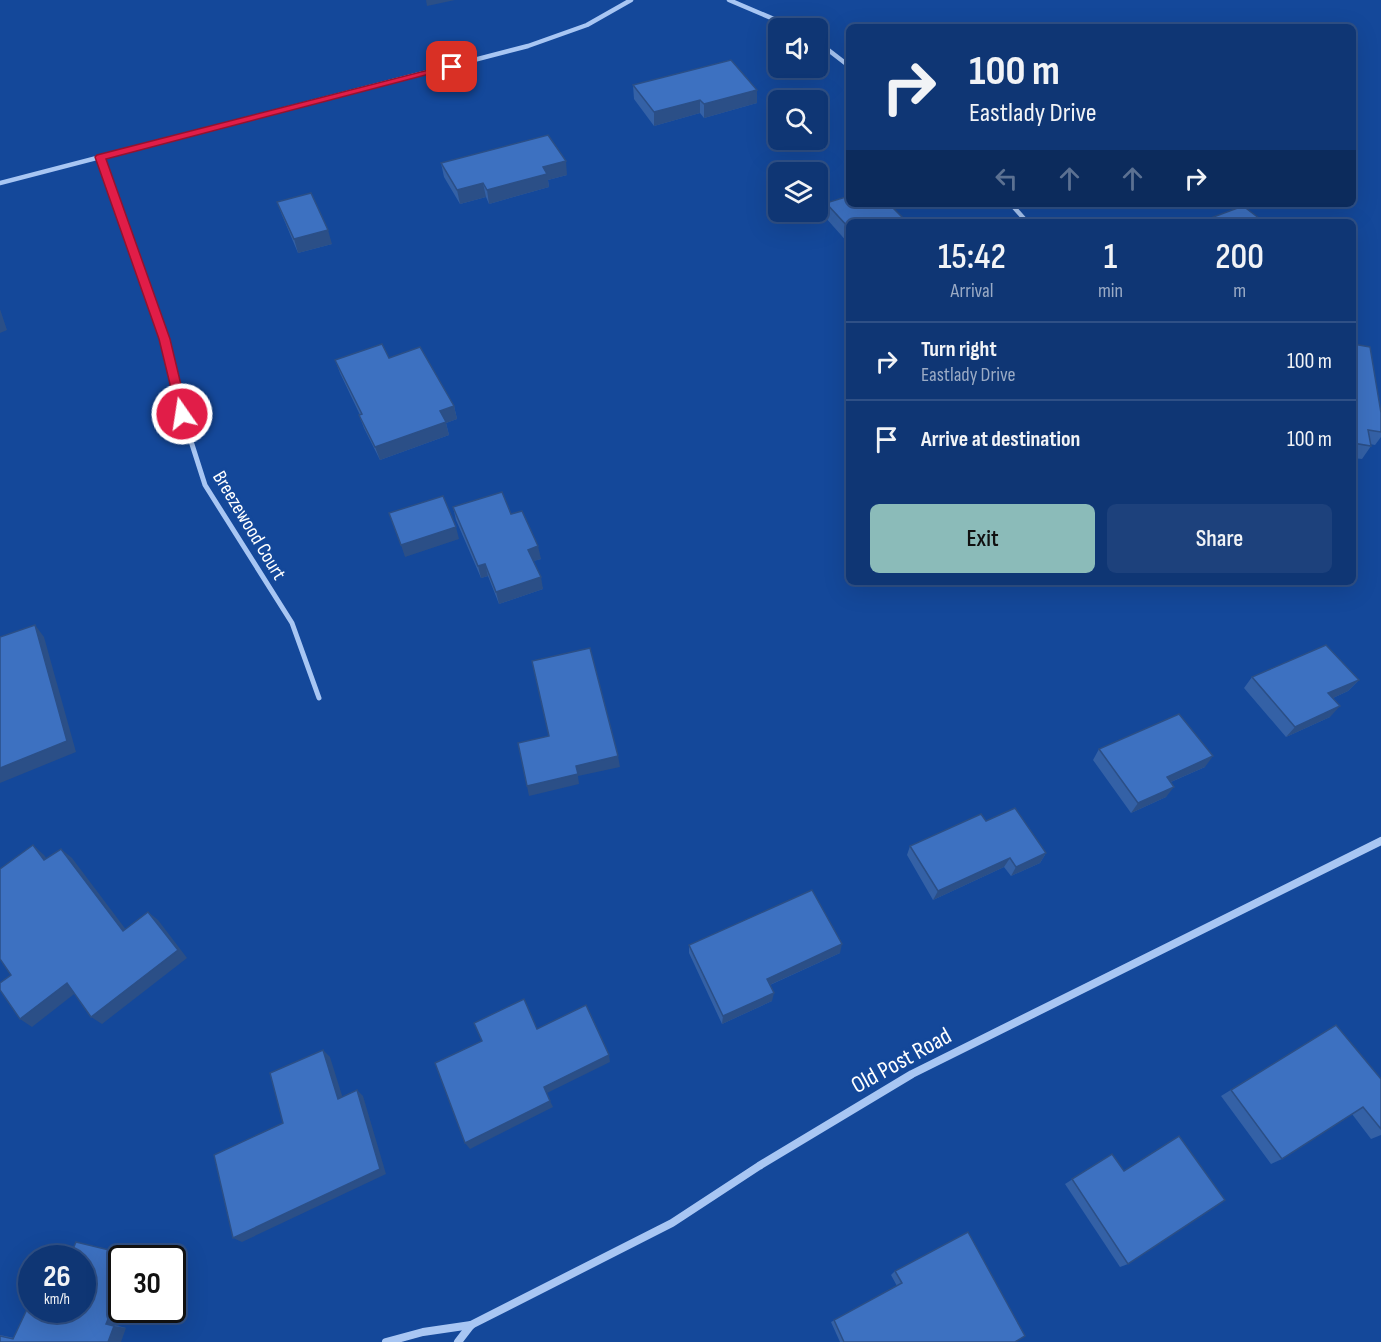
<!DOCTYPE html>
<style>
body{margin:0;font-family:"Sofia Sans Condensed",sans-serif;background:#1d417c;color:#f1f3f6;height:100vh;display:flex;flex-direction:column;font-size:22px;white-space:nowrap}
*{box-sizing:border-box;margin:0}
p{font-size:20px;color:#9babc5}
.icon{flex:none;width:33px;height:33px;fill:none;stroke:currentColor;stroke-width:2;stroke-linecap:round;stroke-linejoin:round}
.map{position:relative;flex:1;overflow:hidden}
.drawer{position:absolute;left:846px;top:219px;width:510px;height:366px;display:flex;flex-direction:column;background:#0f3674;border-radius:9px;box-shadow:0 6px 24px #0002,0 0 0 2px #2f5086}
.drawer>*{flex:none}
.top-card{position:absolute;left:846px;top:24px;width:510px;height:183px;border-radius:9px;box-shadow:0 6px 24px #0002,0 0 0 2px #2f5086;background:#0f3674;color:#f1f3f6;overflow:hidden}
.buttons{position:absolute;left:768px;top:18px;display:grid;gap:12px}
.buttons a{display:grid;place-items:center;width:60px;height:60px;border-radius:9px;background:#0f3674;box-shadow:0 6px 24px #0002,0 0 0 2px #2f5086;font-size:30px}
.speed{position:absolute;left:18px;top:1245px;display:flex;gap:12px;font-size:30px;font-weight:700;text-align:center}
.speed>*{display:grid;place-content:center;width:78px;height:78px;border-radius:50%;background:#0f3674;box-shadow:0 6px 24px #0002,0 0 0 2px #2f5086;line-height:1}
.speed small{font-size:15px;font-weight:400}
.speed .limit{border:3px solid #111;border-radius:9px;background:#fff;color:#111}
.pin{position:absolute;display:grid;place-items:center;width:51px;height:51px;color:#fff;margin:-26px;border-radius:12px;box-shadow:0 3px 9px #0006}
.me{position:absolute;width:66px;margin:-33px;rotate:347deg;stroke-linejoin:round;filter:drop-shadow(0 0 4px #0008)}
.turn{display:flex;align-items:center;gap:21px;height:126px;padding:0 24px;font-size:27px}
.turn .icon{width:78px;height:78px;stroke-width:2.5}
.turn b{display:block;font-size:42px;line-height:51px}
.lanes{display:flex;align-items:center;height:57px;padding:0 24px;background:#0003;justify-content:center;gap:30px;direction:ltr}
.lanes .off{opacity:.35}
.eta{display:flex;justify-content:space-evenly;align-items:center;height:102px;text-align:center}
.eta b{font-size:36px;font-weight:600;line-height:42px}
.cta{display:flex;gap:12px;margin-top:auto;padding:12px 24px}
.cta a{flex:1;height:69px;border-radius:9px;background:#8bbbb9;color:#111;font-size:24px;font-weight:600;line-height:69px;text-align:center}
.cta a+a{background:#1d417c;color:#f1f3f6}
ul{padding:0;list-style:none}
li{display:flex;align-items:center;gap:18px;height:78px;padding:0 24px;border-top:2px solid #2f5086}
li div{flex:1}
li b{display:block;font-size:22px}
li em{font-style:normal}
.map>svg:first-child{display:block}
.lines{fill:none;stroke-linecap:round;stroke-linejoin:round}
.minor-far2{stroke:#a8c6f3;stroke-width:4.5}
.minor-far1{stroke:#a8c6f3;stroke-width:5}
.minor{stroke:#a8c6f3;stroke-width:8}
.wall{fill:#3461a6}
.shaded-wall{fill:#2b4f87}
.building{fill:#3d71c1;stroke:#2b4f87;stroke-width:1.5}
.route{fill:#e11d48;stroke:#92132f;stroke-width:1.5}
.labels{text-anchor:middle;stroke-width:6;stroke-linejoin:round;paint-order:stroke}
.street-label{font-size:20px;fill:#fff;stroke:#14489a}
.near-street-label{font-size:24px;fill:#fff;stroke:#14489a}
</style>
<div class="map">
<svg width="1381" height="1342" viewBox="0 0 1381 1342">
<rect width="100%" height="100%" fill="#14489a"/>
<g class="lines">
<g class="minor-far2">
<polyline points="729,0 795,28"/>
<polyline points="818,42 849,66"/>
<polyline points="100,157 164,337"/>
<polyline points="0,183 528,46 587,25 631,0"/>
<polyline points="1011,204 1027,222"/>
</g>
<polyline class="minor-far1" points="164,335 182,413 205,485 292,623 319,698"/>
<g class="minor">
<polyline points="386,1342 423,1332 471,1325"/>
<polyline points="458,1342 471,1325 672,1223 759,1166 912,1074 1381,841"/>
</g>
</g>
<g class="wall">
<polygon points="633,85 757,103 704,118 700,113 654,126 634,99"/>
<polygon points="441,163 567,175 548,180 549,187 489,204 486,197 460,204 444,177"/>
<polygon points="277,202 332,244 298,253 282,215"/>
<polygon points="826,203 904,219 903,222 849,222 849,244 825,217"/>
<polygon points="1353,344 1381,413 1381,437 1375,445 1370,444 1371,446 1362,459 1353,458"/>
<polygon points="389,358 454,406 457,419 446,423 449,435 380,460 364,428 359,415 360,415 340,373 335,360"/>
<polygon points="453,507 511,514 541,559 533,561 543,589 499,604 488,576 481,578 456,520"/>
<polygon points="1252,677 1359,680 1348,691 1333,698 1330,717 1286,737 1244,688"/>
<polygon points="1099,749 1205,767 1171,782 1166,797 1131,813 1093,760"/>
<polygon points="986,821 1046,853 1040,863 1011,876 1004,867 933,900 907,855 910,846"/>
<polygon points="689,945 840,953 770,985 772,1001 722,1024 689,953"/>
<polygon points="1336,1025 1381,1079 1381,1135 1371,1139 1352,1114 1282,1159 1271,1164 1221,1096"/>
<polygon points="1112,1154 1128,1264 1120,1267 1065,1184"/>
<polygon points="895,1271 1015,1342 840,1342 831,1322 897,1286 891,1275"/>
<polygon points="32,1310 125,1310 118,1326 126,1328 0,1342 0,1335 14,1338"/>
</g>
<g class="shaded-wall">
<polygon points="426,0 455,0 427,6"/>
<polygon points="757,90 757,103 704,118 704,104"/>
<polygon points="700,100 700,113 654,126 654,112"/>
<polygon points="566,161 567,175 548,180 549,187 489,204 487,190 543,167"/>
<polygon points="483,183 486,197 460,204 457,190"/>
<polygon points="904,219 903,222 894,222"/>
<polygon points="328,230 332,244 298,253 294,239"/>
<polygon points="0,309 7,330 0,333"/>
<polygon points="454,406 457,419 446,423 449,435 380,460 375,447 440,411"/>
<polygon points="456,527 459,539 405,557 401,545"/>
<polygon points="538,546 541,559 530,562 528,550"/>
<polygon points="485,564 488,576 481,578 478,566"/>
<polygon points="541,577 543,589 499,604 496,592"/>
<polygon points="35,625 44,637 76,752 0,783 0,768"/>
<polygon points="1359,680 1348,691 1318,705 1328,693"/>
<polygon points="1340,706 1330,717 1286,737 1295,727"/>
<polygon points="618,756 620,767 578,776 579,784 529,796 527,786 576,766"/>
<polygon points="1213,756 1205,767 1159,787 1167,777"/>
<polygon points="1174,787 1166,797 1131,813 1138,803"/>
<polygon points="33,845 44,855 55,870 44,860"/>
<polygon points="61,849 72,858 133,939 123,931"/>
<polygon points="1046,853 1040,863 1011,876 1016,867"/>
<polygon points="1010,858 1004,867 933,900 938,891"/>
<polygon points="148,912 158,920 187,958 102,1024 91,1017"/>
<polygon points="842,944 840,953 765,987 767,979"/>
<polygon points="67,983 78,991 32,1027 20,1019"/>
<polygon points="774,993 772,1001 722,1024 723,1016"/>
<polygon points="323,1050 330,1057 345,1105 338,1099"/>
<polygon points="609,1055 610,1062 547,1093 544,1087"/>
<polygon points="357,1090 363,1096 386,1174 242,1242 233,1238"/>
<polygon points="550,1101 553,1107 470,1149 465,1143"/>
<polygon points="134,1256 144,1258 133,1258"/>
<polygon points="122,1286 122,1310 125,1310 118,1326 106,1324"/>
<polygon points="114,1326 126,1328 121,1342 108,1342"/>
</g>
<g class="building">
<polygon points="731,60 757,90 704,104 700,100 654,112 633,85"/>
<polygon points="548,135 566,161 543,167 547,174 487,190 483,183 457,190 441,163"/>
<polygon points="311,193 328,230 294,239 277,202"/>
<polygon points="849,196 849,204 889,204 904,219 894,222 849,222 849,228 826,203"/>
<polygon points="1243,206 1264,222 1212,222 1208,219"/>
<polygon points="382,344 389,358 420,347 454,406 440,411 446,422 375,447 359,415 362,414 335,360"/>
<polygon points="1353,344 1370,347 1381,413 1381,432 1368,430 1371,446 1353,443"/>
<polygon points="502,492 511,514 522,511 538,546 528,550 541,577 496,592 485,564 478,566 453,507"/>
<polygon points="443,496 456,527 401,545 389,513"/>
<polygon points="35,625 67,741 0,768 0,637"/>
<polygon points="1326,645 1359,680 1328,693 1340,706 1295,727 1252,677"/>
<polygon points="590,648 618,756 576,766 578,774 527,786 518,743 549,736 532,661"/>
<polygon points="1179,714 1213,756 1167,777 1174,787 1138,803 1099,749"/>
<polygon points="1015,808 1046,853 1016,867 1010,858 938,891 910,846 981,814 986,821"/>
<polygon points="33,845 44,860 61,849 123,931 148,912 178,950 91,1017 67,983 20,1019 0,990 0,983 11,975 0,959 0,869"/>
<polygon points="812,890 842,944 767,979 774,993 723,1016 689,945"/>
<polygon points="524,999 537,1029 586,1005 609,1055 544,1087 550,1101 465,1143 435,1063 482,1041 474,1023"/>
<polygon points="1336,1025 1381,1079 1381,1129 1363,1107 1282,1159 1231,1090"/>
<polygon points="323,1050 338,1099 357,1090 380,1169 233,1238 214,1155 283,1123 270,1073"/>
<polygon points="1179,1136 1225,1200 1128,1264 1072,1179 1112,1154 1124,1171"/>
<polygon points="968,1232 1025,1336 1015,1342 844,1342 834,1320 902,1283 895,1271"/>
<polygon points="76,1242 134,1256 133,1258 122,1258 122,1286 106,1324 114,1326 108,1342 0,1342 0,1336 13,1339 29,1305 32,1306 32,1310 82,1310 82,1258 69,1258"/>
</g>
<polygon class="route" points="448,65 456,67 106,159 170,339 188,414 186,417 178,417 159,339 95,157 97,155"/>
<g class="labels">
<g class="street-label">
<text transform="translate(250 525) rotate(59)" y="7">Breezewood Court</text>
</g>
<g class="near-street-label">
<text transform="translate(901 1060) rotate(-29)" y="8">Old Post Road</text>
</g>
</g>
</svg>
<div class="buttons">
<a><svg class="icon" aria-label="sound" viewBox="0 0 24 24"><path d="M4 9h4l5-4v14l-5-4H4zM17 9q2 3 0 6"/></svg></a>
<a><svg class="icon" aria-label="search" viewBox="0 0 24 24"><circle cx="10" cy="10" r="6"/><path d="M15 15l6 6"/></svg></a>
<a><svg class="icon" aria-label="layers" viewBox="0 0 24 24"><path d="M12 4l9 5-9 5-9-5zM3 14l9 5 9-5"/></svg></a>
</div>
<div class="speed"><div>26<small>km/h</small></div><div class="limit">30</div></div>
<div class="pin" style="left:452px;top:67px;background:#d93025"><svg class="icon" aria-label="arrive" viewBox="0 0 24 24"><path d="M6 21V4h12l-3 4 3 4H6"/></svg></div>
<svg class="me" style="left:182px;top:414px" viewBox="-20 -20 40 40"><circle r="17" fill="#e11d48" stroke="#fff" stroke-width="3"/><path d="M0-11L8 9 0 5-8 9z" fill="#fff"/></svg>
<div class="top-card">
<div class="turn"><svg class="icon" aria-label="right" viewBox="0 0 24 24"><path d="M7 20v-9h11M14 6l5 5-5 5"/></svg><div><b>100 m</b>Eastlady Drive</div></div>
<div class="lanes"><svg class="icon off" aria-label="left" viewBox="0 0 24 24"><path d="M17 20v-9H6M10 6l-5 5 5 5"/></svg><svg class="icon off" aria-label="ahead" viewBox="0 0 24 24"><path d="M12 20V5M6 11l6-6 6 6"/></svg><svg class="icon off" aria-label="ahead" viewBox="0 0 24 24"><path d="M12 20V5M6 11l6-6 6 6"/></svg><svg class="icon" aria-label="right" viewBox="0 0 24 24"><path d="M7 20v-9h11M14 6l5 5-5 5"/></svg></div>
</div>
<section class="drawer">
<div class="eta">
<div><b>15:42</b><p>Arrival</p></div>
<div><b>1</b><p>min</p></div>
<div><b>200</b><p>m</p></div>
</div>
<ul>
<li><svg class="icon" aria-label="right" viewBox="0 0 24 24"><path d="M7 20v-9h11M14 6l5 5-5 5"/></svg><div><b>Turn right</b><p>Eastlady Drive</p></div><em>100 m</em></li>
<li><svg class="icon" aria-label="arrive" viewBox="0 0 24 24"><path d="M6 21V4h12l-3 4 3 4H6"/></svg><div><b>Arrive at destination</b></div><em>100 m</em></li>
</ul>
<div class="cta"><a>Exit</a><a>Share</a></div>
</section>
</div>
